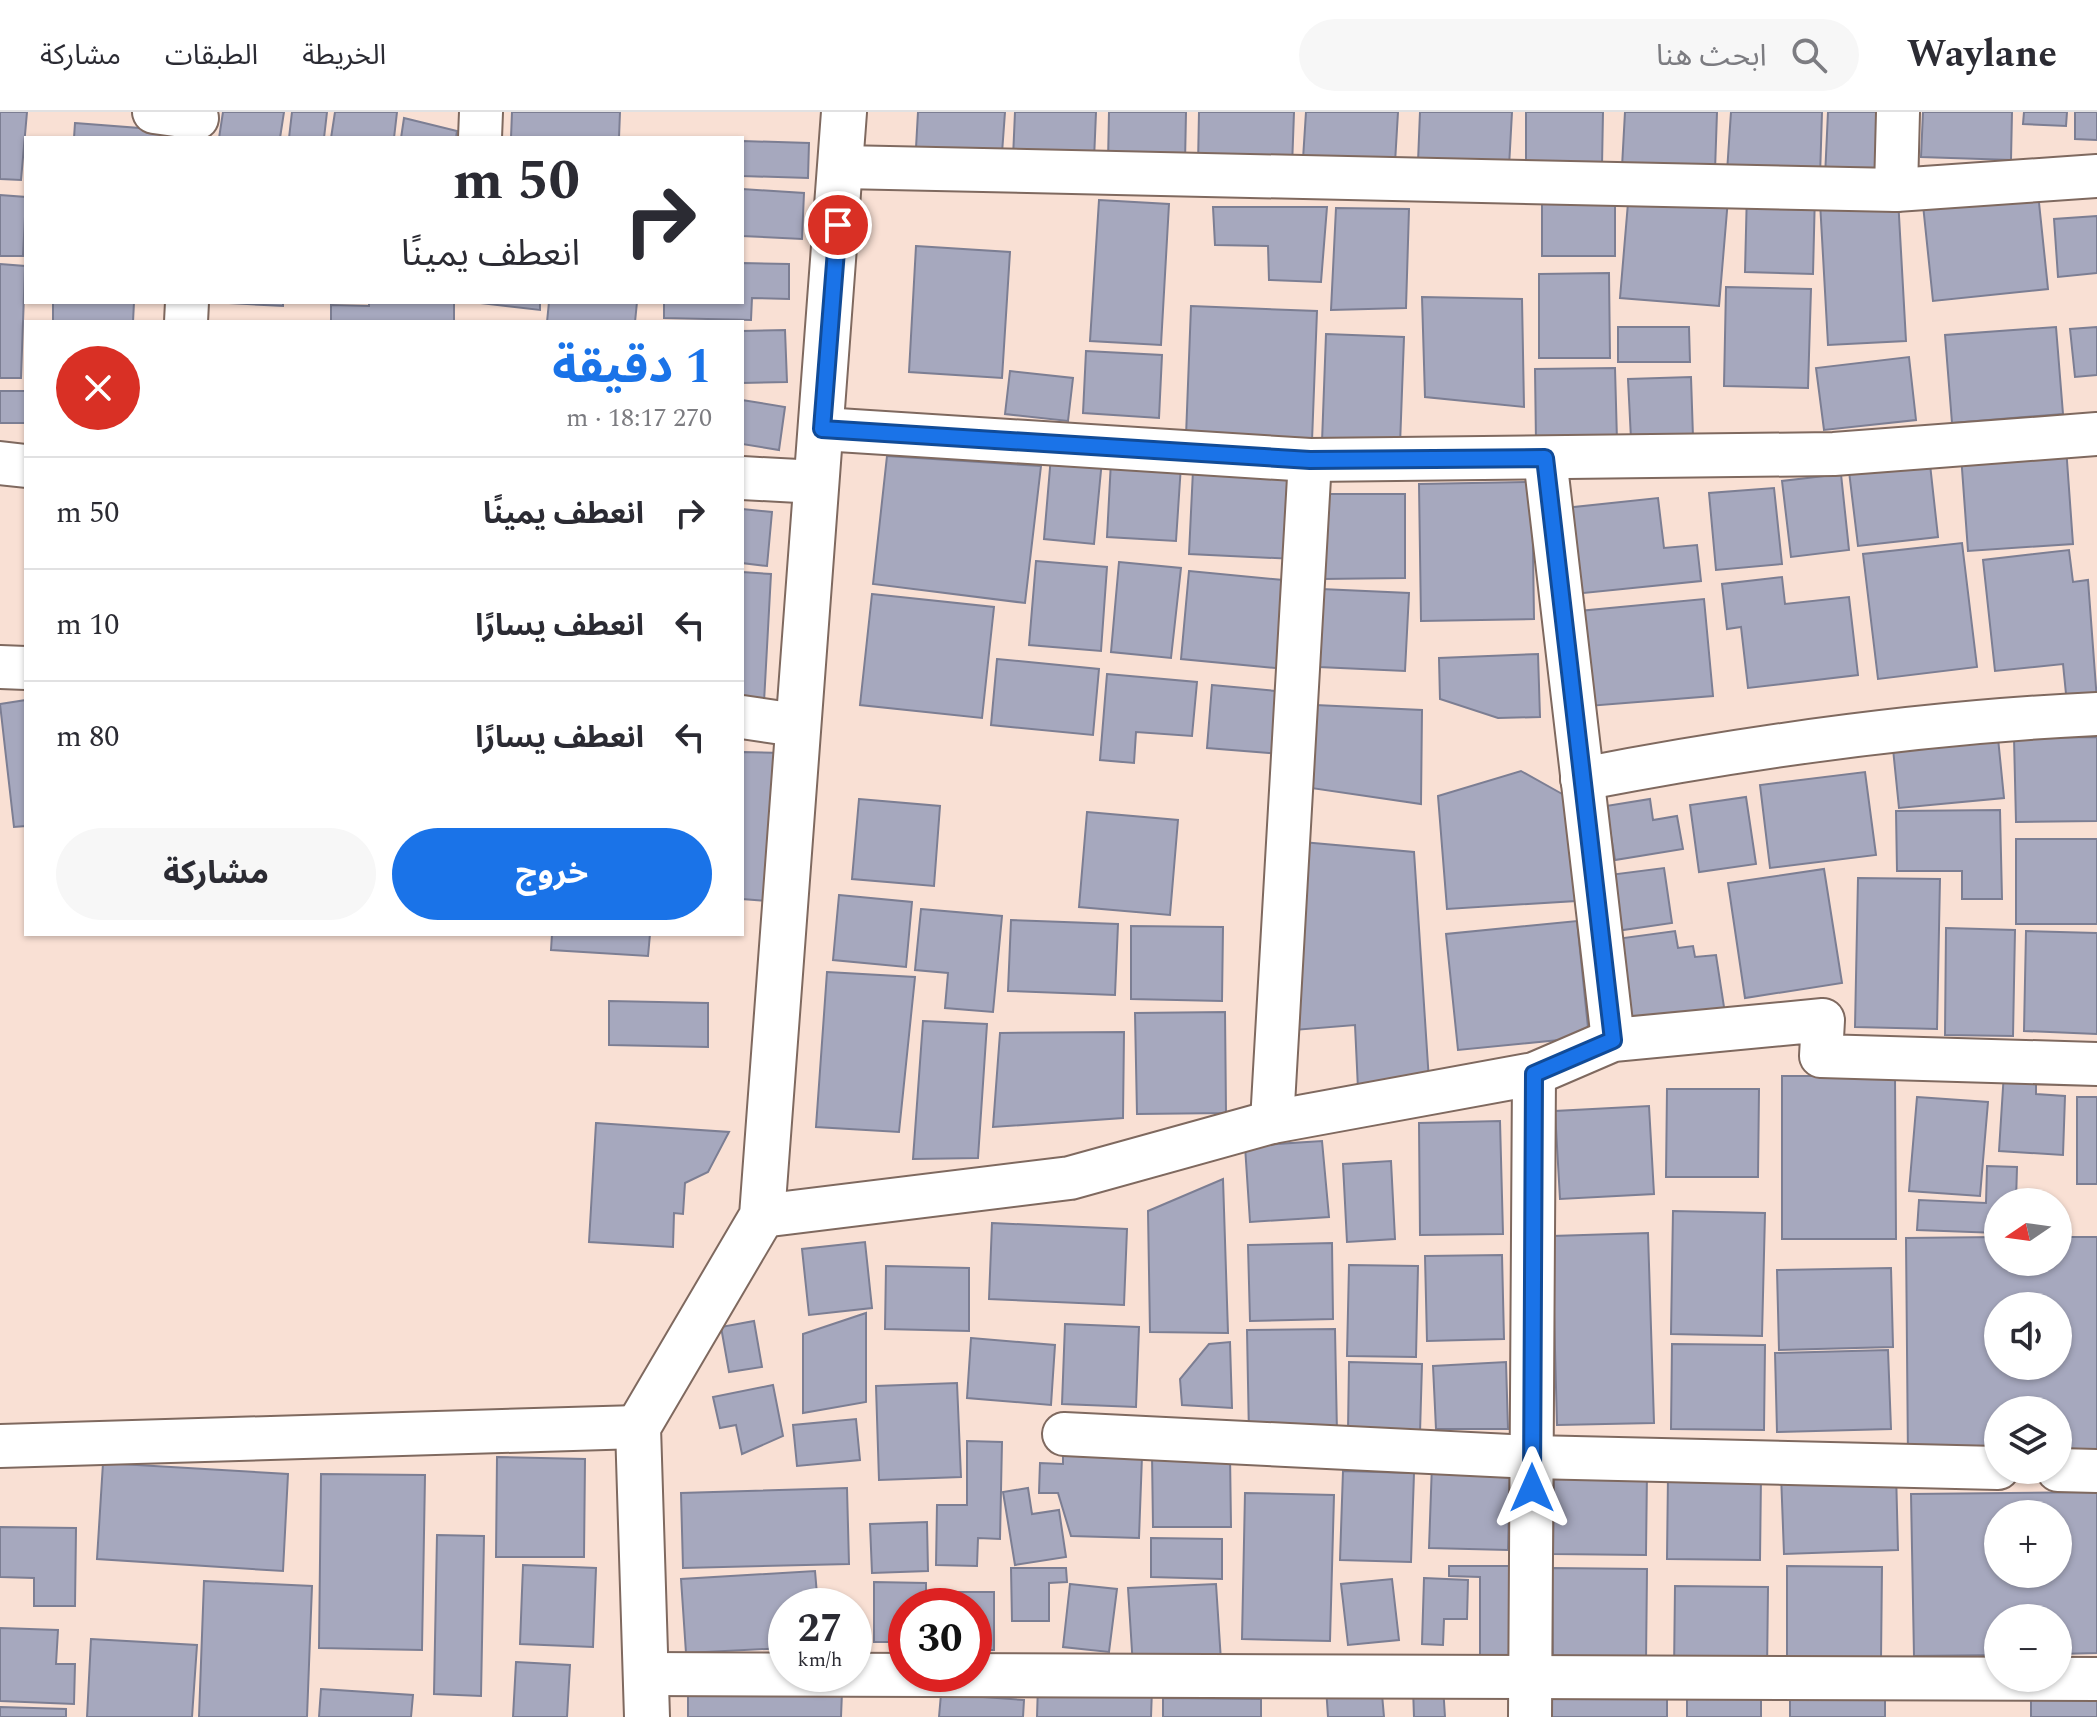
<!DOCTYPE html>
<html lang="ar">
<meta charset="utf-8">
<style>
body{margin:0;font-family:Spectral,"Noto Sans Arabic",serif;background:#f7f7f7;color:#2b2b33;direction:rtl;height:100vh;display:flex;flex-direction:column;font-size:30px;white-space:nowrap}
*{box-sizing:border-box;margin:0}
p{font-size:26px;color:#7c7c81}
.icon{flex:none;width:44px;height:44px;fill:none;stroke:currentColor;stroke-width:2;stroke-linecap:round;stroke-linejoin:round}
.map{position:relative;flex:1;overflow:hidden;direction:ltr}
.details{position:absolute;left:24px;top:208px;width:720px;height:616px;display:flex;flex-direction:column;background:#fff;border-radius:0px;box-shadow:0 2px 6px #0004;direction:rtl}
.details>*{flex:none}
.hud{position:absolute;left:24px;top:24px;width:720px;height:168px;border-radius:0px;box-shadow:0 2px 6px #0004;direction:rtl;background:#fff;color:#2b2b33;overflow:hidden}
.needle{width:52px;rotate:257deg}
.buttons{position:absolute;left:1984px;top:1076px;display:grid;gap:16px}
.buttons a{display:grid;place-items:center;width:88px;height:88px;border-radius:50%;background:#fff;box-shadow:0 2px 6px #0004;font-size:40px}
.speed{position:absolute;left:768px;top:1476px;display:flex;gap:16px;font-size:40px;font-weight:700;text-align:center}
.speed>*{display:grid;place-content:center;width:104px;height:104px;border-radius:50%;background:#fff;box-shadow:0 2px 6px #0004;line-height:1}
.speed small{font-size:20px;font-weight:400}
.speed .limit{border:12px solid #d22;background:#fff;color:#111}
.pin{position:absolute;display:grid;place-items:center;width:68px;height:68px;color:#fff;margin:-34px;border:4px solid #fff;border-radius:50%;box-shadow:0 2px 8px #0007}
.me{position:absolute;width:88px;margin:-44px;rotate:0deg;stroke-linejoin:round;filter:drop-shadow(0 0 6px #0008)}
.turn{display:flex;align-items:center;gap:28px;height:168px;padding:0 32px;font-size:36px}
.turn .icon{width:104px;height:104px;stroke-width:2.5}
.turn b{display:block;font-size:56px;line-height:68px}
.round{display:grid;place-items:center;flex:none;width:84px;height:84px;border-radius:42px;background:#f7f7f7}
.headline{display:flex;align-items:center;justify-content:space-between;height:136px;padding:0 32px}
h1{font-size:48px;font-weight:700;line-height:60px;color:#1a73e8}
.cta{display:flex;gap:16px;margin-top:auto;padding:16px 32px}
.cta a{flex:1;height:92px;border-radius:48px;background:#1a73e8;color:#fff;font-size:32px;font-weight:700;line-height:92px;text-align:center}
.cta a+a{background:#f7f7f7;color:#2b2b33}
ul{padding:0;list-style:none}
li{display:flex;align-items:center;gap:24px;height:112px;padding:0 32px;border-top:2px solid #e1e1e2}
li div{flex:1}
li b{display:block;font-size:30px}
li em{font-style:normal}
header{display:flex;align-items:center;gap:48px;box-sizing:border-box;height:112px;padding:0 40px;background:#fff;border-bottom:2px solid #e1e1e2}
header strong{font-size:38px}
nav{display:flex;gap:44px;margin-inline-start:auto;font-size:28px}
.search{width:560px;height:72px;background:#f7f7f7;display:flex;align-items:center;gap:20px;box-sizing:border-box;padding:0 28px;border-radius:44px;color:#7c7c81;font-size:30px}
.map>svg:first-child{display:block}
.building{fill:#a6a8be;stroke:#7c7e93;stroke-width:2;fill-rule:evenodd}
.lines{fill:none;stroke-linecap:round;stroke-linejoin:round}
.street-casing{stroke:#7f695f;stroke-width:46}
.secondary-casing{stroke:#7f695f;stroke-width:48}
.street{stroke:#fff;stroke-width:42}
.secondary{stroke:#fff;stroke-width:44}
.route-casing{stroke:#114b97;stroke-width:20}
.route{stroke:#1a73e8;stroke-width:14}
</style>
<header>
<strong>Waylane</strong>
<div class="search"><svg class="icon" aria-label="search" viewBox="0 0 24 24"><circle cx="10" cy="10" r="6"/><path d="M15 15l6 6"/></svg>ابحث هنا</div>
<nav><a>الخريطة</a><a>الطبقات</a><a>مشاركة</a></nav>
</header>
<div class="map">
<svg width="2097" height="1605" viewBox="0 0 2097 1605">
<rect width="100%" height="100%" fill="#f9e0d4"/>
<g class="building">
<polygon points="0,0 27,0 21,68 0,67"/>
<polygon points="223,0 284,0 280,26 219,26"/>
<polygon points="292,0 327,0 324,26 289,26"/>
<polygon points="335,0 397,0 394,26 331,26"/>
<polygon points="512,0 620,0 619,26 511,26"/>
<polygon points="918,0 1005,0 1002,41 916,36"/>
<polygon points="1015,0 1096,0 1094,48 1013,46"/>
<polygon points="1109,0 1186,0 1185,51 1108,50"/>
<polygon points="1199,0 1294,0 1292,55 1198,53"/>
<polygon points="1306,0 1398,0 1395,51 1303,47"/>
<polygon points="1420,0 1512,0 1509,55 1418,50"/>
<polygon points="1526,0 1603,0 1602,54 1526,54"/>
<polygon points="1625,0 1717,0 1715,59 1622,55"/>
<polygon points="1731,0 1822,0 1820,65 1727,60"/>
<polygon points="1828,0 1886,0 1883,67 1825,65"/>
<polygon points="1923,0 2012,0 2011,48 1921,45"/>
<polygon points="2024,0 2067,0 2066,14 2023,12"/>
<polygon points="2075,0 2097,0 2097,28 2075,27"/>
<polygon points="404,6 457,19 456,26 401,26"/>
<polygon points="75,11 165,18 164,26 74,26"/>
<polygon points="742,29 809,31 808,66 742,64"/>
<polygon points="742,77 804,81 802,127 742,124"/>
<polygon points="1747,78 1815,80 1813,162 1745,160"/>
<polygon points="1629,79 1728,87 1719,194 1620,186"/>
<polygon points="2038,81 2048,177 1933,189 1923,93"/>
<polygon points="0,83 26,85 23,144 0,144"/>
<polygon points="1898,86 1906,229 1828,233 1820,90"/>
<polygon points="1099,88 1169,92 1161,233 1090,229"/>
<rect x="1542" y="91" width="73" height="53"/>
<polygon points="1213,95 1327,95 1321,170 1269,168 1268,134 1215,133"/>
<polygon points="1336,96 1409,97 1406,196 1331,198"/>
<polygon points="2097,104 2097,161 2058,165 2054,107"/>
<polygon points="916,134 1010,140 1002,266 909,260"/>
<polygon points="742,151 789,152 789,187 752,186 751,208 664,206 664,190 742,190"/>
<polygon points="0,152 25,154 21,266 0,266"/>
<polygon points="1609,161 1610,246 1539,246 1539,162"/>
<polygon points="1726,175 1811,177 1808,276 1724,274"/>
<polygon points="1422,185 1522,187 1524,295 1425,285"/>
<polygon points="53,190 134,190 133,210 53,210"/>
<polygon points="211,190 283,190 283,194"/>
<polygon points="369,190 454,190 454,210 331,210 331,193 369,194"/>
<polygon points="472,190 540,190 540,198"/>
<polygon points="549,190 637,190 635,210 547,210"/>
<polygon points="1191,194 1317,199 1312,329 1186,324"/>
<polygon points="1618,215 1689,215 1690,250 1618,250"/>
<polygon points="2056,215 2063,302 1952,311 1945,223"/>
<polygon points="2097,215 2097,263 2075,265 2070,217"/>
<polygon points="785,218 787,270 742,271 742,219"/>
<polygon points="1326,222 1404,225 1400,333 1322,330"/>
<polygon points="1086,239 1162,243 1159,306 1083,301"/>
<polygon points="1909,245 1916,308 1824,318 1816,256"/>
<polygon points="1615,256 1617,329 1536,330 1535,257"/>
<polygon points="1010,259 1073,266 1068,309 1005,302"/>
<polygon points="1691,265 1693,325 1631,327 1628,267"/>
<rect x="0" y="279" width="26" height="32"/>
<polygon points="742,288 785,295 779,338 742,332"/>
<polygon points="2066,335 2073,432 1968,439 1961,343"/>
<polygon points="1929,343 1938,425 1858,434 1848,351"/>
<polygon points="887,344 1041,354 1025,491 873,472"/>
<polygon points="1051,344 1102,348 1094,432 1044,427"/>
<polygon points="1111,349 1181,353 1176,429 1107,425"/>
<polygon points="1193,358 1298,363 1294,447 1189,442"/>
<polygon points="1841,362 1849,438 1791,445 1782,369"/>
<polygon points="1532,370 1534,507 1421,509 1419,372"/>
<polygon points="1774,376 1782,452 1716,458 1709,381"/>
<polygon points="1322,382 1405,382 1405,466 1322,467"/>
<polygon points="1658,386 1664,436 1697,433 1701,469 1574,482 1565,396"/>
<polygon points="742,397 772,400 767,454 742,451"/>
<polygon points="1962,431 1977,555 1878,567 1863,442"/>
<polygon points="2069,438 2073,470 2088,468 2097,589 2067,592 2063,552 1995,559 1983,448"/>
<polygon points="1036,449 1107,455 1101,539 1029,533"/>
<polygon points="1119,450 1181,456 1171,546 1111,540"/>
<polygon points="1189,459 1294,469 1286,557 1181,547"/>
<polygon points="742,460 771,462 764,590 742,588"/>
<polygon points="1782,465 1785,492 1849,485 1858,563 1748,576 1741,515 1727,517 1722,472"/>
<polygon points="1321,477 1409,481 1405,559 1319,555"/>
<polygon points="872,482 994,495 982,606 860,593"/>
<polygon points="1704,487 1713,584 1588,594 1579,499"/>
<polygon points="1538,542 1540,605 1498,606 1440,587 1439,546"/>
<polygon points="997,547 1099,557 1093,623 991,613"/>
<polygon points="1107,562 1197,570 1192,624 1136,620 1134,651 1100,648"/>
<polygon points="1212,573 1287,580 1281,642 1207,636"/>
<polygon points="26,588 26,714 14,715 0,592"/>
<polygon points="1315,593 1422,598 1421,692 1311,676"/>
<polygon points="1997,616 2004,686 1899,696 1892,627"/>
<polygon points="2097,625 2097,709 2016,710 2014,626"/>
<polygon points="742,640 783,641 766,789 742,787"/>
<polygon points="1521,659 1564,683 1576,789 1447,797 1438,684"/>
<polygon points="1865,660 1876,743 1770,756 1760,673"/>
<polygon points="1746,685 1756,752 1699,760 1690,693"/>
<polygon points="859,687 940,694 934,774 852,767"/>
<polygon points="1650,687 1653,708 1677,704 1683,737 1615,748 1606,694"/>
<polygon points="2000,698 2002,787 1962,787 1962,759 1897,759 1896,699"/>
<polygon points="1087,700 1178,708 1170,803 1079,795"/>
<rect x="2016" y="727" width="81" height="85"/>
<polygon points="1302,730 1414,740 1429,969 1358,977 1355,913 1294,918"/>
<polygon points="1664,756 1672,811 1616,819 1609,763"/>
<polygon points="1824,757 1842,871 1745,886 1728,771"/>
<polygon points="1858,766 1940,767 1937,917 1855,915"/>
<polygon points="839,783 912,790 906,855 833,848"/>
<polygon points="921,797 1002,804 993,900 945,896 948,861 915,858"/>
<polygon points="1011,808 1118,812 1115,883 1008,879"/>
<polygon points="1577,809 1589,925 1458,938 1446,822"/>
<polygon points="1131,814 1223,815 1222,889 1131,887"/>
<polygon points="1946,816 2015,818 2013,924 1945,923"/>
<polygon points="1675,819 1678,836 1693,834 1695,845 1716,843 1726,908 1628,921 1616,827"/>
<polygon points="2026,819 2097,821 2097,922 2024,919"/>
<polygon points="552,822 650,822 648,844 551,838"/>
<polygon points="827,860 915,865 899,1020 816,1015"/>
<polygon points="609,889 708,891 708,935 609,933"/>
<polygon points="1225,900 1226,1001 1137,1002 1135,901"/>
<polygon points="923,909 987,912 978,1046 913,1047"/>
<polygon points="1124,920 1123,1006 993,1015 1000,921"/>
<polygon points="2004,960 2036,962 2036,982 2065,984 2063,1043 1999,1039"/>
<polygon points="1782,964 1895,964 1896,1127 1782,1127"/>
<polygon points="1667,977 1759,977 1758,1065 1666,1065"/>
<polygon points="1917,985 1988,990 1980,1084 1909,1079"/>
<rect x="2077" y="985" width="20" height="87"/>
<polygon points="1649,994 1654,1082 1560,1087 1555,999"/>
<polygon points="1500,1009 1503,1122 1420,1123 1419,1011"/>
<polygon points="596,1011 729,1020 708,1060 685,1071 683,1102 674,1101 673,1135 589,1130"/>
<polygon points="1322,1029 1329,1105 1250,1110 1245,1034"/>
<polygon points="1391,1049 1395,1127 1347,1130 1343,1052"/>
<polygon points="1987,1054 2017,1055 2016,1090 1998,1090 1998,1121 1917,1118 1919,1088 1986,1091"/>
<polygon points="1223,1067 1228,1221 1150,1220 1148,1099"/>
<polygon points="1673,1099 1765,1101 1762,1224 1671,1222"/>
<polygon points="992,1111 1127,1117 1124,1193 989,1187"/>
<polygon points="1648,1121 1654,1311 1557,1313 1552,1124"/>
<path d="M1998,1125v25h60v-25h39v221h-39v-48h-60v49l-90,1 -2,-222zM1998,1194h60v60h-60z"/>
<polygon points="865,1130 872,1196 809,1203 802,1137"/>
<polygon points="1332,1131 1333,1207 1250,1209 1248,1133"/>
<polygon points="1502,1143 1504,1227 1427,1229 1425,1144"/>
<polygon points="1349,1153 1418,1154 1416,1245 1347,1244"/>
<polygon points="886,1154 969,1156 969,1219 885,1217"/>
<polygon points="1891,1156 1893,1235 1779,1238 1777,1158"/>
<polygon points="866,1201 866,1290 803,1301 803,1222"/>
<polygon points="754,1209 762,1255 729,1260 721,1215"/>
<polygon points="1065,1212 1139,1215 1136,1295 1062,1292"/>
<polygon points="1335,1217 1337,1322 1249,1324 1247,1218"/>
<polygon points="971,1226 1055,1233 1051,1293 967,1286"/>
<polygon points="1230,1230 1232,1296 1182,1293 1180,1267 1209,1232"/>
<polygon points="1672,1232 1765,1233 1764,1318 1671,1317"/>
<polygon points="1888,1238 1891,1317 1777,1320 1775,1241"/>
<polygon points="1349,1250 1422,1252 1420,1321 1348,1319"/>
<polygon points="1506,1250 1508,1317 1436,1317 1433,1254"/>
<polygon points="957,1271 961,1365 879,1368 876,1274"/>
<polygon points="773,1273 783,1324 742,1342 736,1313 720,1316 713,1285"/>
<polygon points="856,1307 860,1348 797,1354 793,1313"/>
<polygon points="967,1329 1002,1330 1000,1427 978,1426 977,1454 936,1453 937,1393 967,1393"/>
<polygon points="1063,1342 1142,1344 1139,1426 1071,1424 1058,1381 1039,1381 1040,1351 1063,1352"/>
<polygon points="1152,1342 1230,1342 1231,1415 1153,1415"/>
<polygon points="497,1345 585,1347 584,1445 496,1445"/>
<polygon points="103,1351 288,1362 283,1459 97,1447"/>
<polygon points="1432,1352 1510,1354 1508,1438 1429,1436"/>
<polygon points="1554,1357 1647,1358 1646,1443 1553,1442"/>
<polygon points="1343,1359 1414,1361 1411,1450 1340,1448"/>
<polygon points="1896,1359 1898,1438 1784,1442 1781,1362"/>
<polygon points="321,1362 425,1363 422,1538 319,1536"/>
<polygon points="1668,1362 1761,1363 1760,1448 1667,1447"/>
<polygon points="847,1376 849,1452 683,1456 681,1381"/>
<polygon points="1028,1376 1032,1402 1059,1398 1066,1445 1015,1453 1003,1380"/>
<path d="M2097,1380v161l-39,1v-36h-60v37l-84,1 -3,-162zM1998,1402h60v60h-60z"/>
<polygon points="1245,1381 1334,1383 1330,1529 1242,1527"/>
<polygon points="927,1410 928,1459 872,1461 870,1412"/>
<polygon points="0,1415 76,1416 75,1494 34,1494 34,1466 0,1465"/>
<polygon points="437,1423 484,1424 481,1584 434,1582"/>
<polygon points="1151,1426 1222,1427 1222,1467 1151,1465"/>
<polygon points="523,1453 596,1456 593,1535 520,1532"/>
<polygon points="1449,1454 1513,1454 1513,1552 1480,1552 1480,1465 1449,1464"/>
<polygon points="1787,1454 1882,1455 1881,1549 1787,1548"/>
<polygon points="1011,1456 1066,1456 1067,1470 1049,1471 1049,1509 1012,1509"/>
<polygon points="1552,1456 1647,1457 1646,1551 1553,1550"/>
<polygon points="815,1459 818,1494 786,1494 786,1536 686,1541 681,1467"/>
<polygon points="1424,1466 1468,1468 1467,1507 1444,1507 1443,1533 1422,1532"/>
<polygon points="1392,1467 1399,1528 1348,1533 1341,1472"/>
<polygon points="204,1469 312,1474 307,1605 199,1605"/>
<polygon points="874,1470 926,1471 926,1494 906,1494 906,1530 874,1530"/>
<polygon points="1070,1472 1117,1477 1109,1540 1063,1535"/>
<polygon points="1216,1472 1221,1549 1133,1555 1128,1476"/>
<polygon points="1675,1474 1768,1475 1767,1561 1674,1560"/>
<polygon points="938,1480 994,1480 994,1538 974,1538 974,1494 938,1494"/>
<polygon points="0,1516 58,1518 56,1552 75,1552 74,1592 0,1589"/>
<polygon points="91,1527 197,1533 192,1605 87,1605"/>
<polygon points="516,1550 570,1553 567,1605 513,1605"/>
<polygon points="1381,1571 1384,1605 1328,1605 1326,1575"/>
<polygon points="1038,1572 1152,1577 1151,1605 1037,1605"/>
<rect x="1790" y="1572" width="95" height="33"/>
<rect x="1687" y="1573" width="74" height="32"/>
<polygon points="1443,1574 1445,1605 1414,1605 1413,1576"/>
<polygon points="321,1577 413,1583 411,1605 319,1605"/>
<polygon points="2031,1578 2097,1579 2097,1605 2031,1605"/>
<polygon points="688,1579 842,1580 841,1605 688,1605"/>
<rect x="1552" y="1579" width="115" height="26"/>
<polygon points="941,1582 1024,1588 1023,1605 939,1605"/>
<polygon points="1163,1586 1261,1587 1261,1605 1163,1605"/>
<polygon points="0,1595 66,1597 66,1605 0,1605"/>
</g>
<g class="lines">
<g class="street-casing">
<g id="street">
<polyline points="154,0 197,6"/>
<polyline points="480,26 481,0"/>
<polyline points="842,55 1896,78 2097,64"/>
<polyline points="1896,78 1898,0"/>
<polyline points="186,210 187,190"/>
<polyline points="822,317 1310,348 1834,342 2097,322"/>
<polyline points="1545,346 1613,928"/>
<polyline points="0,351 26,354"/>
<polyline points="742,366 817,370"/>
<polyline points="0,555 26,556"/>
<polyline points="742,605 796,613"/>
<path d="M1582,667c171,-33 341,-57 515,-65"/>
<polyline points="1272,1010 1310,348"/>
<polyline points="762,1104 1070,1066 1272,1010 1534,962 1613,928 1823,908 1821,944 2097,952"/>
<polyline points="1064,1322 1532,1345 1998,1356"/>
<polyline points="0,1334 638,1315"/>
<polyline points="2058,1358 2097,1359"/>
<polyline points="646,1562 2097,1567"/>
<polyline points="1530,1605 1534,962"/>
</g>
</g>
<g class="secondary-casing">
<polyline id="secondary" points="647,1605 638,1315 762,1104 844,0"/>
</g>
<use href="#street" class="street"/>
<use href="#secondary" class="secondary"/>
</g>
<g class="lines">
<g class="route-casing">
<polyline id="route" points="838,113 822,317 1310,348 1545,346 1613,928 1534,962 1532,1376"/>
</g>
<use href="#route" class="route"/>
</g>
</svg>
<div class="buttons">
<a><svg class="needle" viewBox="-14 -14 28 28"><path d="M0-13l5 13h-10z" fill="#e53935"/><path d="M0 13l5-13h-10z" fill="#7c7c81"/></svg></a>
<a><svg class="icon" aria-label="sound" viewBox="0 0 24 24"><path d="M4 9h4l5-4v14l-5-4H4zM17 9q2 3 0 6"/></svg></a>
<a><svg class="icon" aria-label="layers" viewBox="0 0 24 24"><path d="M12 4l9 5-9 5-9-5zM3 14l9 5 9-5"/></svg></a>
<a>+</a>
<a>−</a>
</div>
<div class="speed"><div>27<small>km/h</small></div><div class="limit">30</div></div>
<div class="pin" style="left:838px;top:113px;background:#d93025"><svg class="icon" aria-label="arrive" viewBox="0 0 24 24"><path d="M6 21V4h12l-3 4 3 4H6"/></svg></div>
<svg class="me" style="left:1532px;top:1376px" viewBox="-20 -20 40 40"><path d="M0-17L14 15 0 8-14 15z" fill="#1a73e8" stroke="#fff" stroke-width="4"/></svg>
<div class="hud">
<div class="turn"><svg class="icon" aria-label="right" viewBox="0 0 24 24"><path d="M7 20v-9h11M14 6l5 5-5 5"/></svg><div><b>50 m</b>انعطف يمينًا</div></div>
</div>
<section class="details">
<div class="headline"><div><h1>1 دقيقة</h1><p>270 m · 18:17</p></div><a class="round" style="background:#d93025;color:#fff"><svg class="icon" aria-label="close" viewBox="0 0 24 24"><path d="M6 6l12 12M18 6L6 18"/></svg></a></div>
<ul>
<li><svg class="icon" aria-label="right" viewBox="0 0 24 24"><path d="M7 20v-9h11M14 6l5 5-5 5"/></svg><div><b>انعطف يمينًا</b></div><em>50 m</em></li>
<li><svg class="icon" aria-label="left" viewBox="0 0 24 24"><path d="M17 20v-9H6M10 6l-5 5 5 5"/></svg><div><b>انعطف يسارًا</b></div><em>10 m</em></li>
<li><svg class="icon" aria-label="left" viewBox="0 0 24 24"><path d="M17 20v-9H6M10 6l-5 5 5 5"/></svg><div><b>انعطف يسارًا</b></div><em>80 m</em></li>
</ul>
<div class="cta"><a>خروج</a><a>مشاركة</a></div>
</section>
</div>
